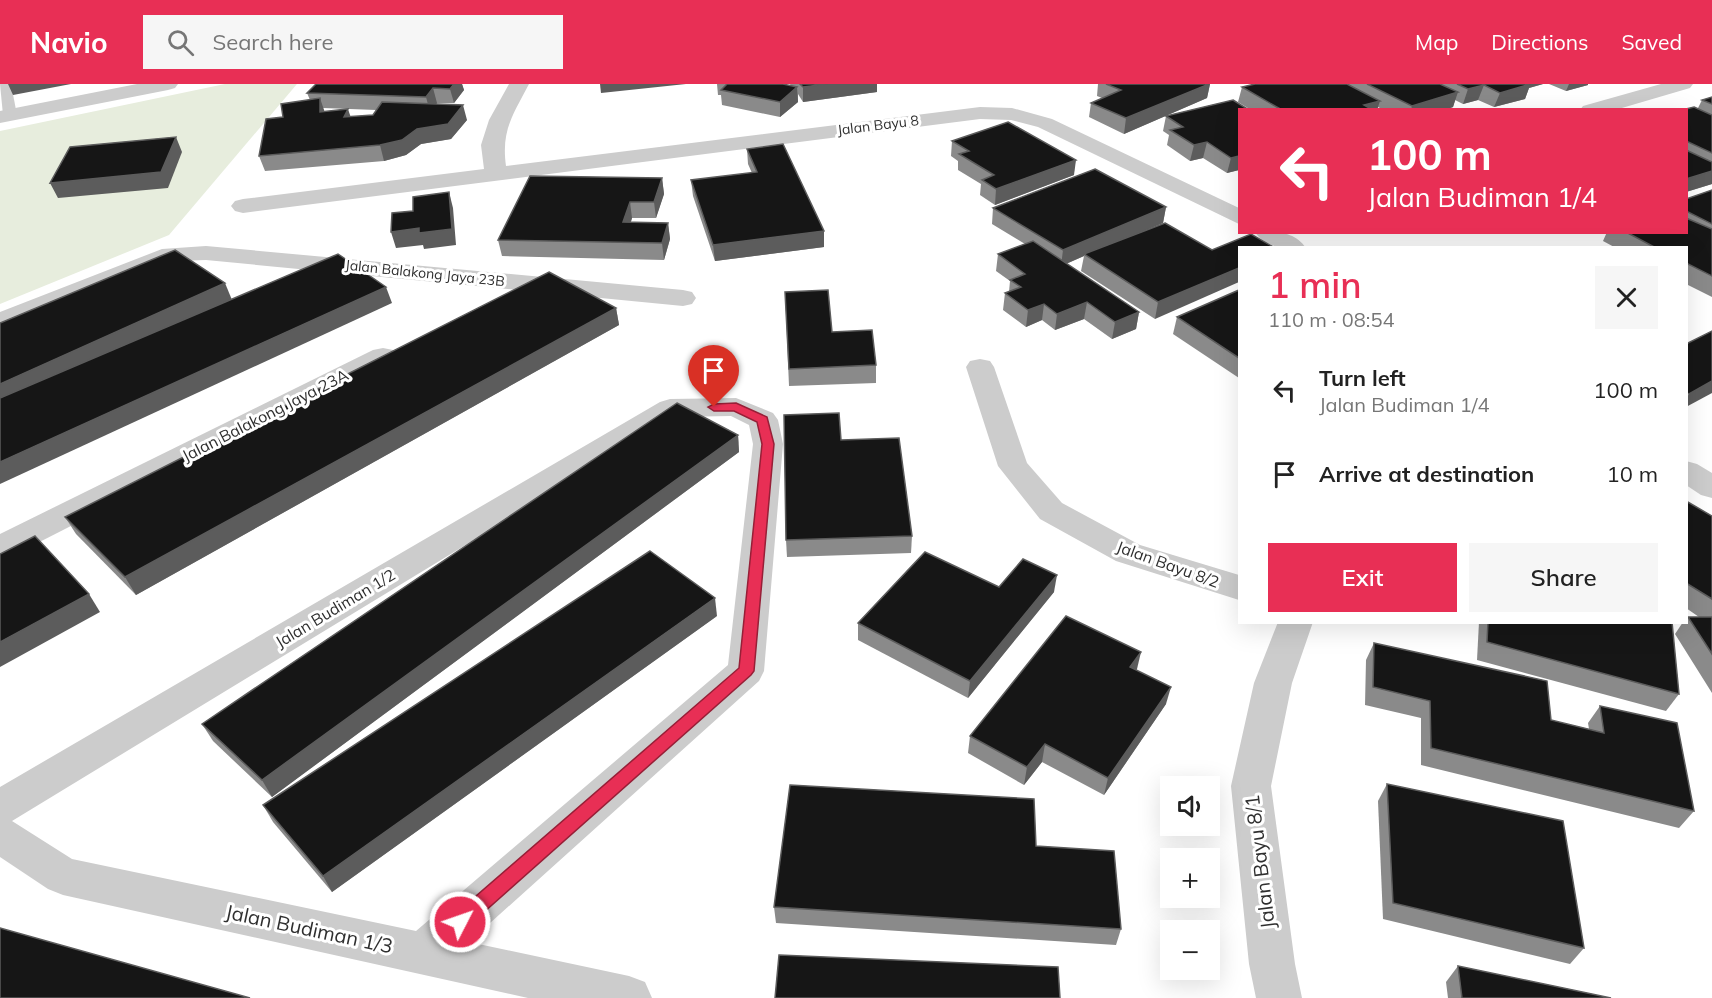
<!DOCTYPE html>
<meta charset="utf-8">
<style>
body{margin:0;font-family:Mulish,sans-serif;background:#f6f6f6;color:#222;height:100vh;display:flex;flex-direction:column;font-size:22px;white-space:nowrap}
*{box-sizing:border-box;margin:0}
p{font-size:20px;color:#767676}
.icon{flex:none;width:33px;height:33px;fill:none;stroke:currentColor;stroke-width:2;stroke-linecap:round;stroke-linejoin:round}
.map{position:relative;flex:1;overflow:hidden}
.sheet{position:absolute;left:1238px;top:162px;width:450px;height:378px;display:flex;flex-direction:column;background:#fff;border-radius:0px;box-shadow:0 6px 24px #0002}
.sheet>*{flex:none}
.banner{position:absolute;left:1238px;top:24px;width:450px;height:126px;border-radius:0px;box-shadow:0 6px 24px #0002;background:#e82f55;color:#fff;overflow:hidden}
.controls{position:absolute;left:1160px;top:692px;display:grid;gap:12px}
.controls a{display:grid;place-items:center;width:60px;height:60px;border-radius:0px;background:#fff;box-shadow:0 6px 24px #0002;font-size:30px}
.pin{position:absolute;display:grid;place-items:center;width:51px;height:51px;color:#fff;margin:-62px -26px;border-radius:50% 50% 50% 0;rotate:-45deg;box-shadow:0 0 6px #0007}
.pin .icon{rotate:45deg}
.me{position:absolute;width:66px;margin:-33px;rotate:49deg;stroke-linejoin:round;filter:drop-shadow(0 0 4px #0008)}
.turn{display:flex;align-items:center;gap:21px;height:126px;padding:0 30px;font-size:27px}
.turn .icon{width:78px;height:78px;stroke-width:2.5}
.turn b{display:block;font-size:42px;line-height:51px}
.round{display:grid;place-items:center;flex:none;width:63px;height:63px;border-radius:0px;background:#f6f6f6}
.overview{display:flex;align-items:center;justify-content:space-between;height:102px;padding:0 30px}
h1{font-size:36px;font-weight:600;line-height:45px;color:#e82f55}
.button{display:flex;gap:12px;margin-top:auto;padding:12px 30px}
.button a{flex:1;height:69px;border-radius:0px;background:#e82f55;color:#fff;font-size:24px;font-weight:600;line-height:69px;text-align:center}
.button a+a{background:#f6f6f6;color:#222}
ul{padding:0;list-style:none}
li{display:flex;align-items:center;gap:18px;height:84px;padding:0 30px}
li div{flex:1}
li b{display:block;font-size:22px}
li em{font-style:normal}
header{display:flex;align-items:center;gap:36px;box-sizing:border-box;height:84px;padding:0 30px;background:#e82f55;color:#fff}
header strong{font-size:28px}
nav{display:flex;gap:33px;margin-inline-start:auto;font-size:21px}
.search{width:420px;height:54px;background:#f6f6f6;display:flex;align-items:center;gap:15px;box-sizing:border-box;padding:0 21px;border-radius:0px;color:#767676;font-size:22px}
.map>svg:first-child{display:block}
.green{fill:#e7eddd}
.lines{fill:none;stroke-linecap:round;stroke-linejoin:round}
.lane{fill:#ccc;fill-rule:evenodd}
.street{fill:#ccc;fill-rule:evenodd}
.wall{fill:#8a8a8a;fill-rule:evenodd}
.shaded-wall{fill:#5c5c5c}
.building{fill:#161616;stroke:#5c5c5c;stroke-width:1.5}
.route{fill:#e82f55;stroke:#971f37;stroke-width:1.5}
.labels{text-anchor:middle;stroke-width:6;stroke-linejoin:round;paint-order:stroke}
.far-street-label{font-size:14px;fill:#2f2f2f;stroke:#fff}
.street-label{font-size:16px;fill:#2f2f2f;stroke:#fff}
.near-street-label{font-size:20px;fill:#2f2f2f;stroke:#fff}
</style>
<header>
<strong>Navio</strong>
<div class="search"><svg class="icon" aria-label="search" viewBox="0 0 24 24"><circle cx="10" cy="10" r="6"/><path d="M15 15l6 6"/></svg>Search here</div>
<nav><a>Map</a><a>Directions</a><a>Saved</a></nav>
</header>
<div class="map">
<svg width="1712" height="914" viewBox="0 0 1712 914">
<rect width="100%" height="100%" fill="#fff"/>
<polygon class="green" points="225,0 297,0 169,151 0,220 0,47"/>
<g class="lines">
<polygon class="lane" points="0,0 11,0 17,31 15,34 10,35 3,31"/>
<g class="street">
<polygon points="137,0 178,0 175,4 168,6 0,39 0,27"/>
<path d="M509,0h20c-16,31 -28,46 -23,82l474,-59 32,1 40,11 187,89v16l-201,-97 -27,-7 -31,-1 -737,94 -8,-2 -4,-5 4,-5 8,-2 241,-30 -3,-24 8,-25z"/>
<polygon points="1661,0 1693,0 1690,4 1615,26 1580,26 1583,22"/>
<path d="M1255,148c19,0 39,-2 51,16 -19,0 -39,2 -51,-16z"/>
<polygon points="206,162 683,206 692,208 696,214 692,220 683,222 206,176 175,177 0,245 0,228 162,165"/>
<polygon points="383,264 393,266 397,272 393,278 12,472 0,476 0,450 373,266"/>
<polygon points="980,275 990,277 994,283 1027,379 1062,419 1140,461 1239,491 1239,516 1116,477 1040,435 998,382 966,283 970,277"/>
<path d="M736,314l37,15 5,7 5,24 -19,227 -5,10 -290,261 160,34 16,6 7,16h-124l-465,-103 -15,-6 -48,-32v-70l660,-385 10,-3zM731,332l18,9 4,19 -25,221 -312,266 -344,-72 -60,-38 664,-404z"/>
<polygon points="1686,377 1697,380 1712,389 1712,414 1701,411 1686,401"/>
<polygon points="1278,538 1313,538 1292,599 1271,702 1295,880 1302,914 1256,914 1249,880 1231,702 1254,599"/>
</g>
</g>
<g class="wall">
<path d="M316,0h146l2,6 -10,13h-17l-1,1 31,16 -16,19 -30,5 -15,11 -22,6 -119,10 -6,-15 24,-39 27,-17 -3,-7zM323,24l53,2 -3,5 -22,2 -27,-6z"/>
<polygon points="717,0 783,0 791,2 790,0 877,0 877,8 803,18 798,10 798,18 780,33 722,21 721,11 718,11"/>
<polygon points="1098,0 1210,0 1207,14 1124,50 1089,33 1091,19 1102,14 1097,12"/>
<polygon points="1255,0 1543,0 1529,4 1525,15 1494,23 1478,16 1463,20 1455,16 1453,23 1445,26 1384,26 1378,23 1377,26 1251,26 1238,18 1242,3"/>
<polygon points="1549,0 1588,0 1588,1 1566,7"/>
<polygon points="1712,13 1712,100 1686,108 1686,26 1698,24 1702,16"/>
<polygon points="1233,16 1239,86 1227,89 1203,74 1190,77 1167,61 1169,51 1163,47 1166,32"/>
<polygon points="952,57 1074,91 995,121 980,111 981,100 958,86 958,77 951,72"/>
<polygon points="747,65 824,163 715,177 693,112 691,96 752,89 748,80"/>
<polygon points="662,94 664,110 656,134 632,134 631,138 668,139 670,155 664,176 502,172 498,156"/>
<polygon points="1712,106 1712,213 1686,200 1686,164 1616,164 1603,157 1607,148 1686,148 1686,115"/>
<polygon points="1166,123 1163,139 1131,152 1212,166 1155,235 1081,187 1084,172 1066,180 1139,228 1136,245 1112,255 1084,235 1055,246 1042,236 1026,243 1003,226 1005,209 1009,208 1010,197 996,187 998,170 1025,160 992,140 993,124"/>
<polygon points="1239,206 1239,294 1173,250 1177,233"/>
<polygon points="785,208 832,248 876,281 876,299 789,302"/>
<polygon points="616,224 619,241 136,511 76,450 65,433"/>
<polygon points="738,351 739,368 272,713 213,657 202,640"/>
<polygon points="841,356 912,452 911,469 787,473 786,456"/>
<polygon points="1686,417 1712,432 1712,609 1675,550 1683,538 1686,538 1686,535 1688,533 1699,533 1686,524"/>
<polygon points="999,503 1054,508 968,614 858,556 858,539"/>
<polygon points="717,532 332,808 273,738 263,721"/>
<polygon points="1479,538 1672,538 1679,610 1666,627 1477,576"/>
<polygon points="1374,559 1551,636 1589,645 1588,639 1600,622 1694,727 1679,744 1421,681 1421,634 1365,621 1366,576"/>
<polygon points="1137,585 1136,586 1166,620 1104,711 1042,678 1024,701 968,669 970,652"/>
<polygon points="1387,700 1584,864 1570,880 1383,835 1378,717"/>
<polygon points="1036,762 1121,845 1116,861 776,839 774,823"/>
<polygon points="1458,882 1611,914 1448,914 1446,898"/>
</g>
<g class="shaded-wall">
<polygon points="8,0 71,0 13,11"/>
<polygon points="454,0 462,0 464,6 454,19 450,5"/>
<polygon points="600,0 686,0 601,9"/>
<polygon points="827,0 877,0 877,8 803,18 803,3"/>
<polygon points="1209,0 1210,0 1207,14 1124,50 1126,34"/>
<polygon points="1526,0 1543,0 1529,4 1525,15 1494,23 1500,9"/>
<polygon points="1569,0 1588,0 1588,1 1566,7"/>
<polygon points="1484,1 1478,16 1463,20 1468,5"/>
<polygon points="797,3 798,18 780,33 780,18"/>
<polygon points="433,4 437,19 430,28 426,13"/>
<polygon points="1458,8 1453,23 1445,26 1411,26 1412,22"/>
<polygon points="320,14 325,29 320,28"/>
<polygon points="1380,17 1377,26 1363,26 1364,21"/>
<polygon points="463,21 467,36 451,55 421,60 406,71 384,77 380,61 417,45"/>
<polygon points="348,25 353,40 344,33"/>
<polygon points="176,53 182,68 168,104 58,114 50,99"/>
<polygon points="1207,58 1203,74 1190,77 1194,61"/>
<polygon points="1239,72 1239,86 1227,89 1231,74"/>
<polygon points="1076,76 1074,91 995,121 996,105"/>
<polygon points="1712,87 1712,100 1686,108 1686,95"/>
<polygon points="662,94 664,110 656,134 654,118"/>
<polygon points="449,108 453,124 456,161 424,165 423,161 396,164 391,148"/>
<polygon points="630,118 632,134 625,154 623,138"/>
<polygon points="1166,123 1163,139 1086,171 1084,170 1084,172 1061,182 1063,166"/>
<polygon points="668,139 670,155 664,176 662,159"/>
<polygon points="824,147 824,163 715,177 713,161"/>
<polygon points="1239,184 1239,198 1155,235 1158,218"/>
<polygon points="225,199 232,216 0,322 0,300"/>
<polygon points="386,203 392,219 0,400 0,378"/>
<polygon points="1087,218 1084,235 1055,246 1057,230"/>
<polygon points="1044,220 1042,236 1026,243 1028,226"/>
<polygon points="616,224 619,241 136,511 125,493"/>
<polygon points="1139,228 1136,245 1112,255 1115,238"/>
<polygon points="1712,297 1712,309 1686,323 1686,314 1689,310"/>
<polygon points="738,351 739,368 272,713 262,696"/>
<polygon points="1057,491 1054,508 968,614 970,597"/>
<polygon points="89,510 100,528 0,583 0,558"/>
<polygon points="715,514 717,532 332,808 323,792"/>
<polygon points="1141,568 1137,585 1126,601 1130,583"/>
<polygon points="1171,603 1166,620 1104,711 1108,694"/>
<polygon points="1045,660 1042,678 1024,701 1027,683"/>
</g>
<g class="building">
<polygon points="316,0 454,0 450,5 433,4 426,13 307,9"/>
<polygon points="727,0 783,0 797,3 780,18 721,6"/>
<polygon points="800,0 827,0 803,3"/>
<polygon points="1106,0 1209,0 1126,34 1091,19 1121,6"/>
<polygon points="1255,0 1347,0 1380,17 1364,21 1373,26 1282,26 1242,3"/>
<polygon points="1367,0 1440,0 1458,8 1412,22"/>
<polygon points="1457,0 1530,0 1500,9 1484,1 1468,5"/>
<polygon points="1712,13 1712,20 1702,16"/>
<polygon points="320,14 320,28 348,25 344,33 373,31 382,18 463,21 448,40 417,45 402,56 380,61 259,72 266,35 283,33 281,20"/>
<polygon points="1233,16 1249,26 1239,26 1239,72 1231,74 1207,58 1194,61 1170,46 1183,43 1166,32"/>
<polygon points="1694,23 1712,31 1712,69 1686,57 1686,26 1682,26"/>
<polygon points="1008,38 1076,76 996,105 982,96 994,91 959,70 969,67 952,57"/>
<polygon points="176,53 161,88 50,99 70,63"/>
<polygon points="783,60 824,147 713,161 691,96 757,88 747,65"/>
<polygon points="1686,66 1712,78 1712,87 1686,95"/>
<polygon points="1095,85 1166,123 1063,166 993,124"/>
<polygon points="530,92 662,94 654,118 630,118 623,138 668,139 662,159 498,156"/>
<polygon points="1712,106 1712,140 1686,127 1686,115"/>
<polygon points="449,108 452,145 419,149 419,144 391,148 392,129 413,127 413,113"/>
<polygon points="1686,134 1712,145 1712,192 1686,179 1686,164 1656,164 1626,148 1686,148"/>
<polygon points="1165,139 1212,166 1251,150 1275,164 1239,164 1239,184 1158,218 1084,170"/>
<polygon points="1033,157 1139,228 1115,238 1087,218 1057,230 1044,220 1028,226 1005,209 1021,203 1010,196 1025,190 998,170"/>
<polygon points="175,166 225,199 0,300 0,239"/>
<polygon points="338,170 386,203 0,378 0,314"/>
<polygon points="549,188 616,224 125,493 65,433"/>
<polygon points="828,206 832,248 872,246 876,281 789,285 785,208"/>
<polygon points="1239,206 1239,274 1177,233"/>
<polygon points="1712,247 1712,297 1689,310 1686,308 1686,260"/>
<polygon points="677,319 738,351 262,696 202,640"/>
<polygon points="839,329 841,356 899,354 912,452 786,456 784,331"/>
<polygon points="1686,417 1712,432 1712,515 1686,499"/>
<polygon points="35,452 89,510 0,558 0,470"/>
<polygon points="650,467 715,514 323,792 263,721"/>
<polygon points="925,468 999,503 1023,475 1057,491 970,597 858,539"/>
<polygon points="1066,532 1141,568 1130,583 1171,603 1108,694 1045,660 1027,683 970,652"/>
<polygon points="1688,533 1712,533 1712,570"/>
<polygon points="1488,538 1672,538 1679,610 1487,558"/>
<polygon points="1374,559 1547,597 1551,636 1604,649 1600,622 1677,639 1694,727 1431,664 1430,617 1373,603"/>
<polygon points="1387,700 1563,737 1584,864 1393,819"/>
<polygon points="790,701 1034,715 1036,762 1114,767 1121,845 774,823"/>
<polygon points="0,844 250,914 0,914"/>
<polygon points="779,871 1058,883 1060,914 775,914"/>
<polygon points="1458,882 1611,914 1462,914"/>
</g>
<polygon class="route" points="736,319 767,333 774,360 754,587 751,591 466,844 460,846 453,844 451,838 453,832 739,584 762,360 757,338 734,327 714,327 708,323 714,320"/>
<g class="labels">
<g class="far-street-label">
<text transform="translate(878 41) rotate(-7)" y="5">Jalan Bayu 8</text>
<text transform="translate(425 189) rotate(6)" y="5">Jalan Balakong Jaya 23B</text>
</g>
<g class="street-label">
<text transform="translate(265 331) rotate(-27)" y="6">Jalan Balakong Jaya 23A</text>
<text transform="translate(1168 480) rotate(20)" y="6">Jalan Bayu 8/2</text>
<text transform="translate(335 524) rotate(-31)" y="6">Jalan Budiman 1/2</text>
</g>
<g class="near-street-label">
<text transform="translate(1260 778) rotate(-97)" y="7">Jalan Bayu 8/1</text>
<text transform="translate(309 845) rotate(12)" y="7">Jalan Budiman 1/3</text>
</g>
</g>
</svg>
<div class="controls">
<a><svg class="icon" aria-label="sound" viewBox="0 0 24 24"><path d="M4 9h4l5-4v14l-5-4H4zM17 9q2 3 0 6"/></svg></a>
<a>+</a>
<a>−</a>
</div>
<div class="pin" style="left:714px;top:323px;background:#d93025"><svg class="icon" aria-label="arrive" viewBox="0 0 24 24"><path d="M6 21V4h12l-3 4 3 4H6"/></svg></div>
<svg class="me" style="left:460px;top:838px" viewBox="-20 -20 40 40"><circle r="17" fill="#e82f55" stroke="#fff" stroke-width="3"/><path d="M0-11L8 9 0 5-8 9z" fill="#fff"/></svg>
<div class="banner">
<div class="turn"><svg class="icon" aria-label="left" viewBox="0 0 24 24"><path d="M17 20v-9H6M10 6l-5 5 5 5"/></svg><div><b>100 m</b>Jalan Budiman 1/4</div></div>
</div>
<section class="sheet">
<div class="overview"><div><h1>1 min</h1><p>110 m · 08:54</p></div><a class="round"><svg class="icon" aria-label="close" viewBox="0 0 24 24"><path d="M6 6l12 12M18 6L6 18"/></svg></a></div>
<ul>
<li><svg class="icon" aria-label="left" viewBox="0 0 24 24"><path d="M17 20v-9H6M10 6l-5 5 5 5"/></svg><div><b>Turn left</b><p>Jalan Budiman 1/4</p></div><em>100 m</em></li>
<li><svg class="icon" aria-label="arrive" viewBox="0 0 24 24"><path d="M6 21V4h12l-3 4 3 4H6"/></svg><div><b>Arrive at destination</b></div><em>10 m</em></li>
</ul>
<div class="button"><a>Exit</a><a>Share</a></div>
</section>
</div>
